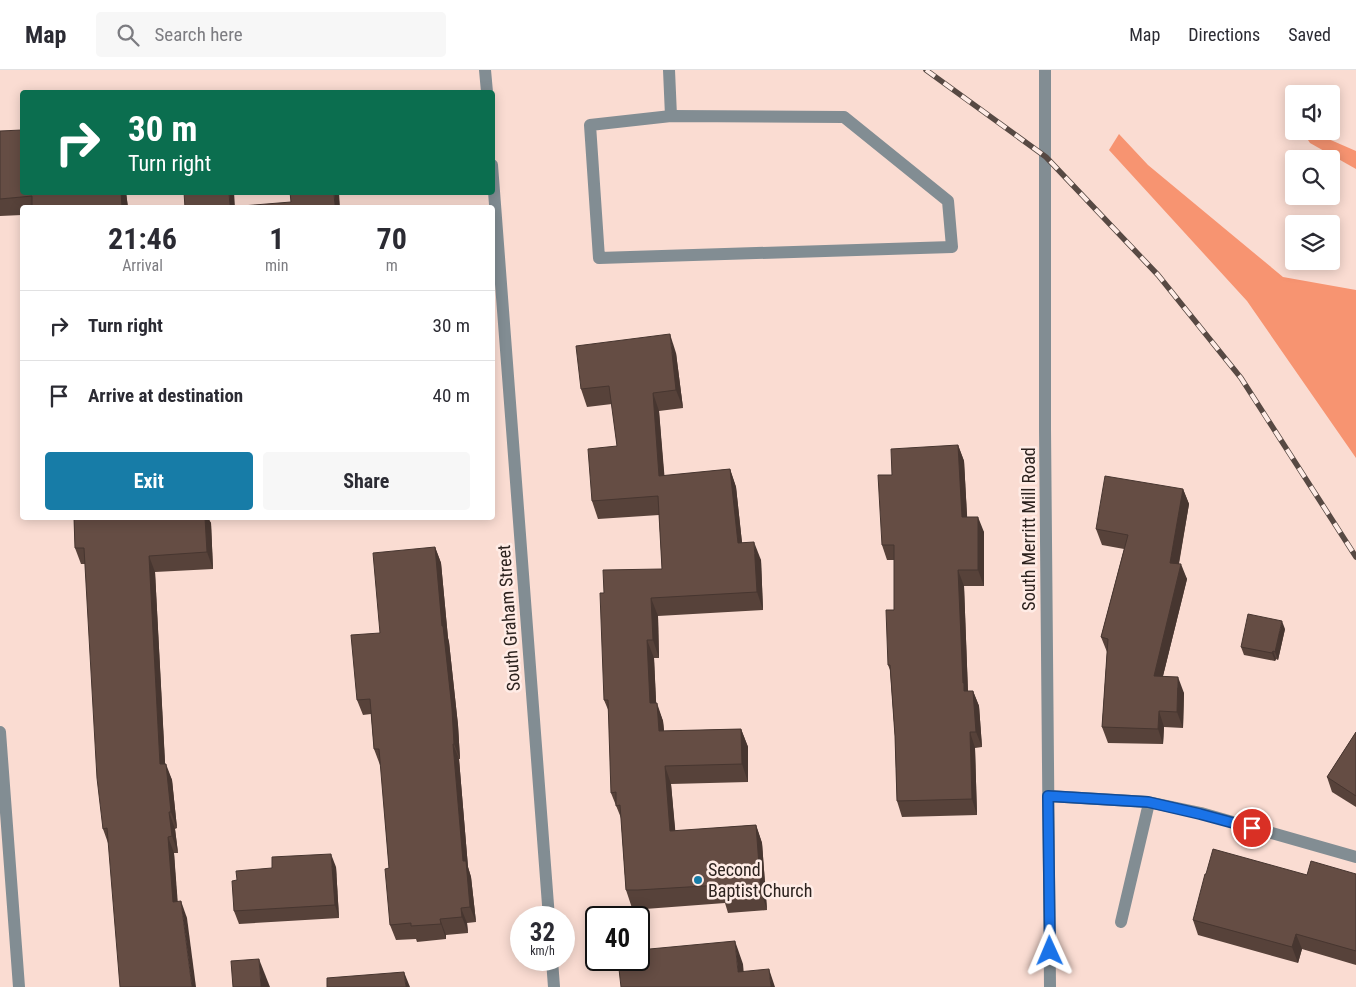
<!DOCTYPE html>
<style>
body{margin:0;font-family:"Roboto Condensed",sans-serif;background:#f7f7f7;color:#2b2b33;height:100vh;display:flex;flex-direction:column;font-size:19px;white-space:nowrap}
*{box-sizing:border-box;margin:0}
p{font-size:16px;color:#7c7c81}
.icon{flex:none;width:28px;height:28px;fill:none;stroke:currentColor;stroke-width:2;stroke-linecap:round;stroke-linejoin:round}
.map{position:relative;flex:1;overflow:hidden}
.side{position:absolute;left:20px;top:135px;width:475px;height:315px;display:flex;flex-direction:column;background:#fff;border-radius:5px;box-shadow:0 2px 12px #0003}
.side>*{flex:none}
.banner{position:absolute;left:20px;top:20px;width:475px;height:105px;border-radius:5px;box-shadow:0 2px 12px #0003;background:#0b6e4f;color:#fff;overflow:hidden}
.tools{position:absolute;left:1285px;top:15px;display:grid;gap:10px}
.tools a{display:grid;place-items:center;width:55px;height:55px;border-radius:5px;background:#fff;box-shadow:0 2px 12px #0003;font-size:25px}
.speed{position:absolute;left:510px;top:836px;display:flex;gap:10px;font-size:25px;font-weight:700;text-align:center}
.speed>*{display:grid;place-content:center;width:65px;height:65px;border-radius:50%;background:#fff;box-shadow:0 2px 12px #0003;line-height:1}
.speed small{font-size:12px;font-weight:400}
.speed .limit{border:2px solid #111;border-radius:8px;background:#fff;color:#111}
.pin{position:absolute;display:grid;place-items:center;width:42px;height:42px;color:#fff;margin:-21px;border:2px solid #fff;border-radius:50%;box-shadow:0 1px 5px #0007}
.me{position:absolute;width:55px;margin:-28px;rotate:359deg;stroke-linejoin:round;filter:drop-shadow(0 0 4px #0008)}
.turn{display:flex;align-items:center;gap:18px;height:105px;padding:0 25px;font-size:22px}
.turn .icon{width:65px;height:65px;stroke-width:2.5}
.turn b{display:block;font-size:35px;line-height:42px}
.eta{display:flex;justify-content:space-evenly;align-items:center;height:85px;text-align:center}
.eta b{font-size:30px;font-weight:700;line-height:35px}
.primary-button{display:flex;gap:10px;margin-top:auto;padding:10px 25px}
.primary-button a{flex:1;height:58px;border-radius:5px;background:#177ca7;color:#fff;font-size:20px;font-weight:700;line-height:58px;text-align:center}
.primary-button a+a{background:#f7f7f7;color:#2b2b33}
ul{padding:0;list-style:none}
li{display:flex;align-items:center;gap:15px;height:70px;padding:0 25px;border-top:1px solid #e1e1e2}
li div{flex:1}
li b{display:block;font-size:19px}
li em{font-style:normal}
header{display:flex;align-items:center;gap:30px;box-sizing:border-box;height:70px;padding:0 25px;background:#fff;border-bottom:1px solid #e1e1e2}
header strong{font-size:24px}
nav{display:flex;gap:28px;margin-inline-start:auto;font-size:18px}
.search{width:350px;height:45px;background:#f7f7f7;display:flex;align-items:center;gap:12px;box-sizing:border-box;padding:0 18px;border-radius:5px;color:#7c7c81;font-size:19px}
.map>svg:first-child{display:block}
.forest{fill:#f79471}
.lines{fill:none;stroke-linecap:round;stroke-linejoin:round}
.minor{stroke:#828d93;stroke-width:12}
.rail-casing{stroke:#574943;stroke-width:5.5}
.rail{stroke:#ffece6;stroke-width:4;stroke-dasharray:11;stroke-linecap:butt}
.wall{fill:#57423a}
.shaded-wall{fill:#473630}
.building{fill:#654d44;stroke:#473630}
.route-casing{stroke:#114b97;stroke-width:12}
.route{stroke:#1a73e8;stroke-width:9}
.poi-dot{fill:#177ca7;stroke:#ffece6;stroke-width:2}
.labels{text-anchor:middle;stroke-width:5;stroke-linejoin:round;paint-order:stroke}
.street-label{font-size:18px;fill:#2d231f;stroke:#ffece6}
.poi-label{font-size:18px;fill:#2d231f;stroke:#ffece6;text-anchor:start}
</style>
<header>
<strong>Map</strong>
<div class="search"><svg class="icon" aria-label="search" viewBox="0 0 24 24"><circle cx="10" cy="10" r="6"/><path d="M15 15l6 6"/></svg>Search here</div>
<nav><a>Map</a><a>Directions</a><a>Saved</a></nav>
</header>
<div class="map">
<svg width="1356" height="917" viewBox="0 0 1356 917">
<rect width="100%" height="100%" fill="#fadcd2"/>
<g class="forest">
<polygon points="1302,61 1310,61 1356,81 1356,99 1310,73"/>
<polygon points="1119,64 1148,95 1283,207 1356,220 1356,388 1247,231 1109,80"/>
</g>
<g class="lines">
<g class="minor">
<polyline points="485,0 487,22"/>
<polyline points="669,0 671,46"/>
<polyline points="1045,0 1045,359 1050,917"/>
<polygon points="671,46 844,47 948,131 952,177 599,188 590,55"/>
<polyline points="492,95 549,848"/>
<polyline points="0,662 19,917"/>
<polyline points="1048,726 1148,732 1201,743 1356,787"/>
<polyline points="1121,852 1149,733"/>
<polyline points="552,890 554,917"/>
</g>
<g class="rail-casing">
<polyline id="rail" points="926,0 1046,87 1158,205 1241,308 1356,487"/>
</g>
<use href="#rail" class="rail"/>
</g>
<g class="wall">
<polygon points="0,61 22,122 126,122 128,138 22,138 22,145 0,146"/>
<polygon points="676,283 683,338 659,341 664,406 730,399 736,417 742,473 761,490 763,540 658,546 659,588 654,588 656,633 663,651 664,661 741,659 748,677 748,712 671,714 675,761 756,755 762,773 767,840 728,843 725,833 645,839 632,838 626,820 621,748 611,723 609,642 604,630 604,523 662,499 659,445 598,449 592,431 617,376 612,334 587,337 581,319"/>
<polygon points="958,375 964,391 967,447 984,462 984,516 964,516 968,621 973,621 979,636 982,677 975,678 977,745 902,747 897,731 895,666 890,600 888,595 894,540 894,490 887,490 882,475 892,405"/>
<polygon points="1183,419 1189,434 1179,494 1187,509 1163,606 1184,623 1183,658 1164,657 1163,674 1108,673 1102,657 1107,582 1101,567 1124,479 1102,475 1096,459"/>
<polygon points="74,448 208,448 211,453 213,499 155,502 165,694 172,710 177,758 175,759 178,783 174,783 177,832 187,848 108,773 103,759 85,494 81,494 75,478"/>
<polygon points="435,477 441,493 448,568 449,572 458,655 460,689 459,689 468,797 471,807 476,852 467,853 468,863 446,865 446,869 417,872 416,869 396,870 390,855 389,798 381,695 380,695 374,679 371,644 363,645 357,630 380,563"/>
<polygon points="1285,559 1278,590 1276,589 1275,591 1244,585 1241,577"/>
<polygon points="1356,662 1356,737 1332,722 1327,707"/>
<polygon points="336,797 339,848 239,854 234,841"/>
<polygon points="1356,804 1356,895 1302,879 1298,893 1198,865 1193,850 1307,805"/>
</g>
<g class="shaded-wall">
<polygon points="121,122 126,122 128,138 122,138"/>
<polygon points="229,122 234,122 235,138 230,138"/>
<polygon points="334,122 339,123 340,138 335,138"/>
<polygon points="670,264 676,283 683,338 676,320"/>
<polygon points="653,323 659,341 666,424 659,406"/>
<polygon points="958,375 964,391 968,462 962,447"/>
<polygon points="730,399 736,417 744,491 738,473"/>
<polygon points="1183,419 1189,434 1176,509 1170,493"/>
<polygon points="978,447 984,462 984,516 978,500"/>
<polygon points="205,448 208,448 211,453 213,499 207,482"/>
<polygon points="754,472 761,490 763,540 757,522"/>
<polygon points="435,477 441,493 448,568 449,572 458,655 460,689 454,674 442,556"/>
<polygon points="149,486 155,502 166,711 160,694"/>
<polygon points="1181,494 1187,509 1159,622 1154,606"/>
<polygon points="958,500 964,516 968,624 964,621 963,613"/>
<polygon points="651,528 658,546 659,588 653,570"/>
<polygon points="1282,551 1285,559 1278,590 1275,582"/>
<polygon points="647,570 654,588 657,651 650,633"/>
<polygon points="1273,581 1276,589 1275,591 1272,583"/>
<polygon points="1178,607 1184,623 1183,658 1177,642"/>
<polygon points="973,621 979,636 982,677 976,662"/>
<polygon points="657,633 663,651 666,679 659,661"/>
<polygon points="1159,641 1164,657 1163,674 1158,659"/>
<polygon points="741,659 748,677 748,712 742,694"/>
<polygon points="970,662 975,678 977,745 972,729"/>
<polygon points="453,674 459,689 468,797 471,807 476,852 470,837 463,791"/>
<polygon points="166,694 172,710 177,758 171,742"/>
<polygon points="665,696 671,714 677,779 670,761"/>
<polygon points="169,742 175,759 178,783 172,766"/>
<polygon points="756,755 762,773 767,840 761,822"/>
<polygon points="168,767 174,783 179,848 173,832"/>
<polygon points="331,784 336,797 339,848 335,835"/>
<polygon points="181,831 187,848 196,917 192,917"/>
<polygon points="461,838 467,853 468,863 462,847"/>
<polygon points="440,849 446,865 446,869 441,854"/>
<polygon points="1296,864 1302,879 1298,893 1292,877"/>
<polygon points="735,871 743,894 745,917 738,902"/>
<polygon points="259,889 270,917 261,917"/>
<polygon points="769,899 775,917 771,917"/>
<polygon points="404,902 410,917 406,917"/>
</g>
<g class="building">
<polygon points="22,60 22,122 121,122 122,137 128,138 42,138 42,136 32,137 32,126 0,129 0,61"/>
<polygon points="184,122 229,122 230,137 291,132 290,122 334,122 335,138 185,138"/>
<polygon points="670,264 676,320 653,323 659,406 730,399 738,473 754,472 757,522 651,528 653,570 647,570 650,633 657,633 659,661 741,659 742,694 665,696 670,761 756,755 761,822 722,825 721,815 638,820 626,820 620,735 616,736 616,722 611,723 608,630 604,630 600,523 604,523 603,500 662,499 658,426 592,431 588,379 617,376 609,316 581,319 576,276"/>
<polygon points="958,375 962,447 978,447 978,500 958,500 963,613 964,613 964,621 973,621 976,662 970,662 972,729 897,731 895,666 890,595 888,595 886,540 894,540 894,475 882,475 878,405 892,405 891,379"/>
<polygon points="1105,406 1183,419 1170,493 1181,494 1154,606 1178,607 1177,642 1159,641 1158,659 1102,657 1108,569 1101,567 1128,465 1096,459"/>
<polygon points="74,448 205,448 207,482 149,486 160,694 166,694 171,742 169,742 172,766 168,767 173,832 181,831 192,917 120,917 107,758 103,759 97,708 84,478 75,478"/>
<polygon points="435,477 442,556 443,556 452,639 454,674 453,674 463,791 466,791 470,837 461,838 462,847 440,849 441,854 411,856 411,853 390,855 385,799 389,798 379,679 374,679 370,629 357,630 351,565 380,563 373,483"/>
<polygon points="1248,544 1282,551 1275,582 1273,581 1272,583 1241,577"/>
<polygon points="1356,662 1356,726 1327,707"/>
<polygon points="1213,779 1307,805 1311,791 1356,804 1356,881 1296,864 1292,877 1193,850 1205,804 1206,804"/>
<polygon points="331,784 335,835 234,841 232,811 237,810 236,801 272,798 272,787"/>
<polygon points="735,871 738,902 769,899 771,917 621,917 618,890 639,890 639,880"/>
<polygon points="259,889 261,917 233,917 231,891"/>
<polygon points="404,902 406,917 327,917 327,908"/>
</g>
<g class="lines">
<g class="route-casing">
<polyline id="route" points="1050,881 1048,726 1148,732 1200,744 1252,758"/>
</g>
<use href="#route" class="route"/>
</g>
<circle class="poi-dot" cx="698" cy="810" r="5"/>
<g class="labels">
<g class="street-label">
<text transform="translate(1029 459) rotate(-90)" y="6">South Merritt Mill Road</text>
<text transform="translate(509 548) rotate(-94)" y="6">South Graham Street</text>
</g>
<g class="poi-label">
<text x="708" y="806">Second<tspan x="708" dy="21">Baptist Church</tspan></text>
</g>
</g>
</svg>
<div class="tools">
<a><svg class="icon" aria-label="sound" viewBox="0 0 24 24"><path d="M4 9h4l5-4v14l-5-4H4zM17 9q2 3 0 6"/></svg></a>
<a><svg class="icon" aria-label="search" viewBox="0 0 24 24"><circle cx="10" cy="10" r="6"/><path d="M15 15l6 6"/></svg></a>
<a><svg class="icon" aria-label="layers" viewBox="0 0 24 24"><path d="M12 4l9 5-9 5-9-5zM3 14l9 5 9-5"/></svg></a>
</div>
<div class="speed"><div>32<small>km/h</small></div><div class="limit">40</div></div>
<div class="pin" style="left:1252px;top:758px;background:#d93025"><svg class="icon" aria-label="arrive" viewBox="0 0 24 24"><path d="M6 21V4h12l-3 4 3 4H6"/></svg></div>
<svg class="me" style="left:1050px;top:881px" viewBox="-20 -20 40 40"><path d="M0-17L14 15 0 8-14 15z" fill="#1a73e8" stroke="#fff" stroke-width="4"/></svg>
<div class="banner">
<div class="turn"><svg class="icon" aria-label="right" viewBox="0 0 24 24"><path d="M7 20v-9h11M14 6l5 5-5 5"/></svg><div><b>30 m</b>Turn right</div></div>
</div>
<section class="side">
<div class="eta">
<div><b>21:46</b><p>Arrival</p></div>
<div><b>1</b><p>min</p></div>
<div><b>70</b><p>m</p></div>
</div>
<ul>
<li><svg class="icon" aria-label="right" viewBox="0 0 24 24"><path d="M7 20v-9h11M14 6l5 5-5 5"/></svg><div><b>Turn right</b></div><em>30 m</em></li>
<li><svg class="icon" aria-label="arrive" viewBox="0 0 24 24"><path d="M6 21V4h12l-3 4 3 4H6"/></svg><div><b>Arrive at destination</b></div><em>40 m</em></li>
</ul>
<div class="primary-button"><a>Exit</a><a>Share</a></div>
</section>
</div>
